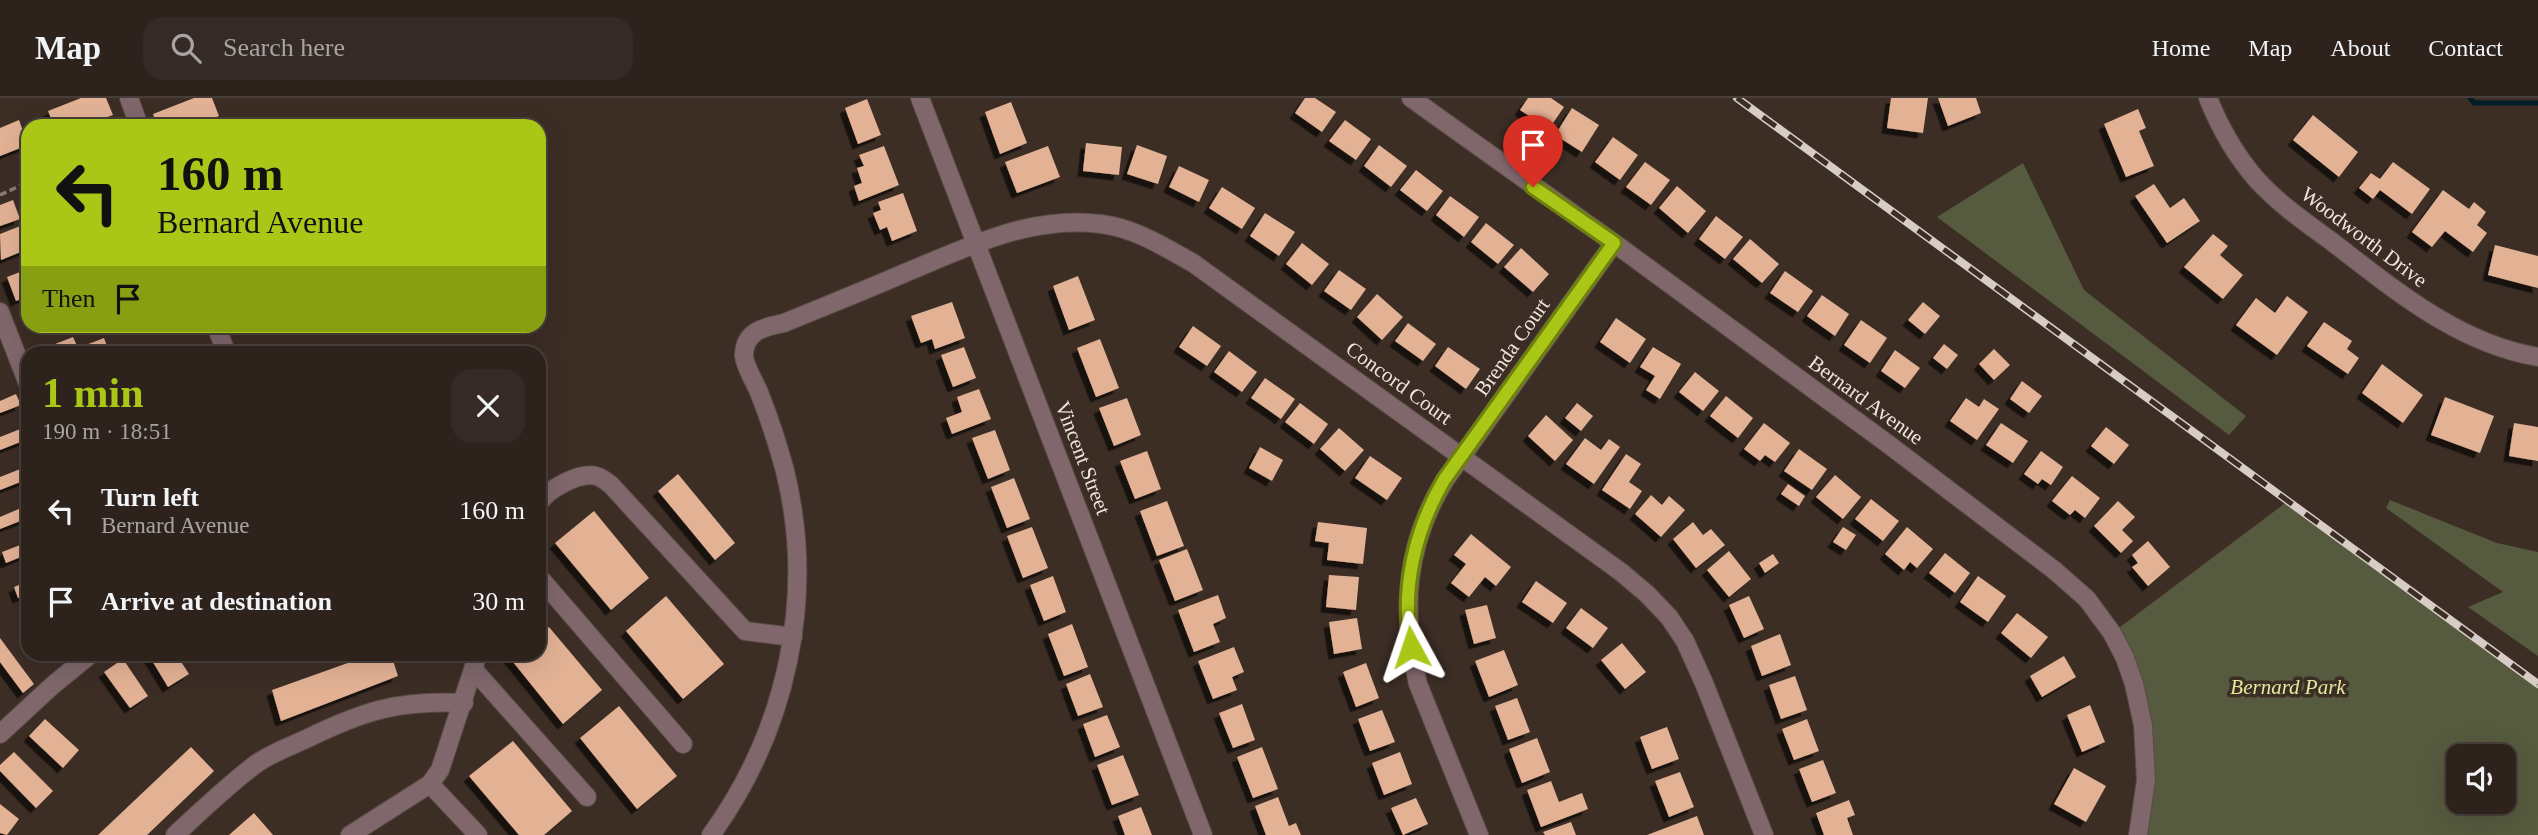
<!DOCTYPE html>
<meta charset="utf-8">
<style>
body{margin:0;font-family:"Times New Roman",serif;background:#352a25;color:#f1f3f6;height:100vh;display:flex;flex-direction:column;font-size:26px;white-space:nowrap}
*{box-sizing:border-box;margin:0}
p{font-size:23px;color:#a7a4a3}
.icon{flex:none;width:38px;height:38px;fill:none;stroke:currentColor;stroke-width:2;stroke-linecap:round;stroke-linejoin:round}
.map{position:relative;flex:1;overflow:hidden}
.drawer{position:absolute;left:21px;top:248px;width:525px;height:315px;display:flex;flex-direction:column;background:#2d221c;border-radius:21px;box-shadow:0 7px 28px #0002,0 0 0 2px #483f3b}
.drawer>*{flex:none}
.hud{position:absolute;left:21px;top:21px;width:525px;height:214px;border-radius:21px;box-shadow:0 7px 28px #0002,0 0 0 2px #483f3b;background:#aac717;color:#111;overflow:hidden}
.fabs{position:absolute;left:2446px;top:646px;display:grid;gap:14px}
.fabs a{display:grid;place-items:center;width:70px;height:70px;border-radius:14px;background:#2d221c;box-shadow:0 7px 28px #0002,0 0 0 2px #483f3b;font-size:35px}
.pin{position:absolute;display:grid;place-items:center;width:60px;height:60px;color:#fff;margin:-72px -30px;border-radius:50% 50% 50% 0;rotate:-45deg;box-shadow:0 0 7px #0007}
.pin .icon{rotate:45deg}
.me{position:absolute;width:77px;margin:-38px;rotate:355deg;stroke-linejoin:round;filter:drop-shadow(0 0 5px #0008)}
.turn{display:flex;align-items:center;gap:24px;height:147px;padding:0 21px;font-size:32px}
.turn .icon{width:91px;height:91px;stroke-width:2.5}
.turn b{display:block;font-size:49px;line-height:60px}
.then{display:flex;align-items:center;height:66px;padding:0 21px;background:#0003;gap:14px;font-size:26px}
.round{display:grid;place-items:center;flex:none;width:74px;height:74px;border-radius:21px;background:#352a25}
.overview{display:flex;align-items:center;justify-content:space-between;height:119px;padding:0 21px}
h1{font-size:42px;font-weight:700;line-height:52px;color:#aac717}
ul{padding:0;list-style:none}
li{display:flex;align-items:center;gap:21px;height:91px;padding:0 21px}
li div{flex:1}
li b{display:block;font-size:26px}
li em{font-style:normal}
header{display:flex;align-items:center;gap:42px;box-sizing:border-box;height:98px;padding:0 35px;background:#2d221c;border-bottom:2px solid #483f3b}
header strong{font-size:33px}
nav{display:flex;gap:38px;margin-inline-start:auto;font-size:24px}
.search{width:490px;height:63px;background:#352a25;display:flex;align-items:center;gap:18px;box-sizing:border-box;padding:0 24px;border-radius:21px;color:#a7a4a3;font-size:26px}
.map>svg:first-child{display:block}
.green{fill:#565a3e;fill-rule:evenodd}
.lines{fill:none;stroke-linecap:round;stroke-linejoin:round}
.stream{stroke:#001d29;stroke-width:5}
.building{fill:#e3b295;filter:url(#shadow)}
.minor-casing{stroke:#594b43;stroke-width:20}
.path{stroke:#8b7e77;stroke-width:3.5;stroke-dasharray:7 3.5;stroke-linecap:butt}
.minor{stroke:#7f676c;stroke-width:18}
.rail-casing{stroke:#d7cdc6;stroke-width:8}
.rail{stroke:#3c2d25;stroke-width:5;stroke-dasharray:16;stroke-linecap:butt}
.route-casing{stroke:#6e810f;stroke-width:18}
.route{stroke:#aac717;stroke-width:12}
.labels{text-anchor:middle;stroke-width:7;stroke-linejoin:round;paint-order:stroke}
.street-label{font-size:21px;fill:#f0e6e0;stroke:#3c2d25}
.park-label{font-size:21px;font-style:italic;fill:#e2eb9d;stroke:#3c2d25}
</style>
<header>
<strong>Map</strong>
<div class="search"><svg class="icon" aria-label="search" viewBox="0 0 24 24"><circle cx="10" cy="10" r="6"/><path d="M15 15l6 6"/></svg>Search here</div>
<nav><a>Home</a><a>Map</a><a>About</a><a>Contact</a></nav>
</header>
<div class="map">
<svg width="2538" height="737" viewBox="0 0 2538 737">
<defs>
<filter id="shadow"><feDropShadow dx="-5.5" dy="5.5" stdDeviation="0" flood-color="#0009"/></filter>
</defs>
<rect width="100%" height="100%" fill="#3c2d25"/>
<g class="green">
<polygon points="2023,65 2084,192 2246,318 2229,337 1937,119"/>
<polygon points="2390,402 2497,445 2538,454 2538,558 2468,509 2503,494 2386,410"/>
<path d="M2288,403l250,183v151h-400l8,-83 -34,-119zM2459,658h45v46h-45z"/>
</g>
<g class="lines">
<polyline class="stream" points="2470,0 2474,5 2538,5"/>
</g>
<g class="building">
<polygon points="81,0 106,0 113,17 83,28 54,28 48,13"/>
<polygon points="194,0 212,0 219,18 192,28 157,28 153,16"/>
<polygon points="1305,0 1315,0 1336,14 1322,34 1295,15"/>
<polygon points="1528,0 1551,0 1564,9 1549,31 1520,12"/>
<polygon points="1891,0 1928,0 1923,35 1887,30"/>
<polygon points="1938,0 1976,0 1981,15 1948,28"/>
<polygon points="867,1 881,37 858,46 845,10"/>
<polygon points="1011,4 1027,45 1000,56 985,14"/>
<polygon points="1572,10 1599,27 1582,54 1555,37"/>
<polygon points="2138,11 2146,30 2139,33 2154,68 2126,79 2104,26"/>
<polygon points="2313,17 2358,54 2339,79 2293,42"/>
<polygon points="19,22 28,47 0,58 0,30"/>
<polygon points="1345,22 1371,41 1356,62 1329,43"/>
<polygon points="1613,39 1638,57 1620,82 1595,64"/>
<polygon points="1086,45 1122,49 1119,77 1083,73"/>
<polygon points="1137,47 1167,58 1158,86 1127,76"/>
<polygon points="1379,47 1407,68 1391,89 1364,68"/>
<polygon points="884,48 899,87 859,103 854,88 862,85 857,70 864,68 859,57"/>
<polygon points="1048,48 1060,79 1017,95 1005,64"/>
<polygon points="1645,64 1670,82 1651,107 1626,89"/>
<polygon points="2393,64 2430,91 2412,116 2380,92 2373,101 2359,90 2371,75 2380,81"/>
<polygon points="1179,68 1209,82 1199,104 1169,89"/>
<polygon points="1416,72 1443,93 1427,113 1400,92"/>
<polygon points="2154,86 2170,110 2184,100 2200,123 2167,145 2135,98"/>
<polygon points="1677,88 1706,113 1688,135 1659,110"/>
<polygon points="1222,89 1255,110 1242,131 1209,110"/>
<polygon points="2443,92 2469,111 2474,104 2486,114 2477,127 2487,135 2473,154 2445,133 2432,149 2412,134"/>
<polygon points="903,95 917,133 892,143 887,129 880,132 873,115 881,112 878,104"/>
<polygon points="1450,98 1479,119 1464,139 1436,117"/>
<polygon points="13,102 20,121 0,128 0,107"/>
<polygon points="1265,115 1295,134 1279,158 1250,138"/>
<polygon points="1716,118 1743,139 1725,161 1699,141"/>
<polygon points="28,125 28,151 1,162 0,136"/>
<polygon points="1486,125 1514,147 1498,166 1471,144"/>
<polygon points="2213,136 2228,148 2220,157 2243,177 2223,201 2184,169"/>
<polygon points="1750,141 1779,166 1762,185 1733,161"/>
<polygon points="1302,145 1329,166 1312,187 1286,166"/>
<polygon points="2495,147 2538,158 2538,190 2488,177"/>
<polygon points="1521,150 1549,176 1533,194 1504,169"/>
<polygon points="28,171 28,198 16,203 7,179"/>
<polygon points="1339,172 1366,191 1351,212 1324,193"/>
<polygon points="1785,173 1813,193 1798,214 1770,195"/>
<polygon points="1078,178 1095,222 1069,232 1053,188"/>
<polygon points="1377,196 1403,219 1382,242 1357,219"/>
<polygon points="1822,197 1849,216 1835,238 1807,218"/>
<polygon points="2287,198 2308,214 2277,257 2236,227 2256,200 2275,215"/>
<polygon points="952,204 965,240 935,251 932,241 921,245 911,218"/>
<polygon points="1923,204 1940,218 1925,236 1908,222"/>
<polygon points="1616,220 1646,241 1630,265 1600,244"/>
<polygon points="1861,222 1887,240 1870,265 1844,247"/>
<polygon points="2324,224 2352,243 2347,251 2359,260 2348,276 2307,248"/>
<polygon points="1408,225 1436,246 1423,263 1395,243"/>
<polygon points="1193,228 1221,248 1207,268 1179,249"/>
<polygon points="73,239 78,250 104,240 110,256 59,256 55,246"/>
<polygon points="1100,241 1119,290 1096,299 1077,250"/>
<polygon points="1944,246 1958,257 1947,271 1933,260"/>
<polygon points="964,249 976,280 953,289 941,257"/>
<polygon points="1448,249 1480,271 1466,291 1435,268"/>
<polygon points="1653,249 1681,266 1660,301 1646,292 1655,278 1640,269"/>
<polygon points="1994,251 2010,267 1994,282 1979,266"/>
<polygon points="1895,252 1920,270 1905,290 1881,273"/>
<polygon points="1229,253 1257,274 1242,294 1214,274"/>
<polygon points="2382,266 2423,297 2403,325 2362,295"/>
<polygon points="1695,274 1719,293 1703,313 1679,294"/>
<polygon points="1265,280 1295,301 1281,321 1251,300"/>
<polygon points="2022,283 2042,298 2029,315 2010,301"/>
<polygon points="979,291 991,321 952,336 946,320 962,314 957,299"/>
<polygon points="16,296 21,307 0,315 0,303"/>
<polygon points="1726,298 1753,320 1738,340 1710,318"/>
<polygon points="2445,299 2494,318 2480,355 2431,337"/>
<polygon points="1127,300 1141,337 1114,348 1099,310"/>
<polygon points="1966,300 1979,309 1984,301 1999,311 1977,342 1950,323"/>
<polygon points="1300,305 1328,326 1314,346 1285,324"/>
<polygon points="1577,305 1593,318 1581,333 1565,320"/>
<polygon points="1546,317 1573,342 1555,363 1528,338"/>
<polygon points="1764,325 1790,345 1775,364 1765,357 1760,363 1744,351"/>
<polygon points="2001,325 2028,343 2013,365 1986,347"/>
<polygon points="2514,325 2538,329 2538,363 2509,358"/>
<polygon points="28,328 28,341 0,352 0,339"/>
<polygon points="2106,329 2129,347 2114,366 2091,348"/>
<polygon points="1339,330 1364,352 1345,373 1320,351"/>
<polygon points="995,332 1010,372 988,381 972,340"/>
<polygon points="1585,340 1601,352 1609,341 1620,349 1594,386 1566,366"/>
<polygon points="1260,349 1283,362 1272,383 1249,370"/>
<polygon points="1799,351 1827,371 1812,392 1784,373"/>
<polygon points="1147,353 1161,391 1135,401 1120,363"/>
<polygon points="2041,353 2063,369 2051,387 2042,381 2038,386 2024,376"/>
<polygon points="1626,356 1641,366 1629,384 1642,393 1630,411 1602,392"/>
<polygon points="1370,358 1402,380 1387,402 1355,380"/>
<polygon points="28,368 28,381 0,392 0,379"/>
<polygon points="678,376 735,445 715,462 658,393"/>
<polygon points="1835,377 1861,399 1843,421 1816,399"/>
<polygon points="2072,378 2100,400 2085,420 2075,412 2070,417 2052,403"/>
<polygon points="1014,380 1030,421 1007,430 991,389"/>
<polygon points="1788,386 1805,398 1799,408 1781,396"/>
<polygon points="1651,397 1662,407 1669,398 1685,412 1661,439 1635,416"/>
<polygon points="1871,401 1899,423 1883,443 1855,421"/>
<polygon points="1167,403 1184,448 1157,458 1140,413"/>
<polygon points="2118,403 2135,419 2122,432 2133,443 2121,455 2094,428"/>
<polygon points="28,407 28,420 0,431 0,419"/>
<polygon points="594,413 649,480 611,512 555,445"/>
<polygon points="1318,424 1367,430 1363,466 1327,462 1329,445 1315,443"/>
<polygon points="1693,424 1703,437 1711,431 1725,447 1696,470 1673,441"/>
<polygon points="1032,429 1048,470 1023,480 1007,438"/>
<polygon points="1843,429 1856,437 1846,452 1833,444"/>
<polygon points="1907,429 1933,451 1917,470 1910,464 1904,472 1885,456"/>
<polygon points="1471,436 1511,469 1496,488 1485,479 1469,499 1451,485 1466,466 1454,457"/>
<polygon points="2148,443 2170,469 2148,488 2132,469 2138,465 2132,457"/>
<polygon points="28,444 28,456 6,465 2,454"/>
<polygon points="1187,451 1203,492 1175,503 1159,462"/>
<polygon points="1729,453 1751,481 1729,499 1707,472"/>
<polygon points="1945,455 1970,475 1955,495 1929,475"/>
<polygon points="1773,456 1779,465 1765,475 1759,465"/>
<polygon points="1329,477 1359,479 1356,512 1326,509"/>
<polygon points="1053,478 1066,514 1044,523 1030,487"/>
<polygon points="1978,478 2006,498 1988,524 1960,504"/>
<polygon points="28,483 28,496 18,500 14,489"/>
<polygon points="1536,483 1567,505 1553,525 1522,504"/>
<polygon points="1218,497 1226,520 1213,526 1220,544 1194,554 1178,512"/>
<polygon points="666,498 724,566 683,601 626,533"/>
<polygon points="1749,498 1764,531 1744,540 1729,507"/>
<polygon points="1487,507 1496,540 1474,546 1465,512"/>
<polygon points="1581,510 1608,530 1593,550 1566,530"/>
<polygon points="2017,515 2048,539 2031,560 2001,535"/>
<polygon points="1357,520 1362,551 1334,556 1329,524"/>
<polygon points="1072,526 1088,569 1064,578 1048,536"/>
<polygon points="549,529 602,592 563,626 509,559 512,556 539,556 539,536"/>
<polygon points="1780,536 1791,567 1762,578 1751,548"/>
<polygon points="0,540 34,586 23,595 0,564"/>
<polygon points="1622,545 1646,574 1625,591 1601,562"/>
<polygon points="1234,549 1244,574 1232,579 1237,592 1213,601 1198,563"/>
<polygon points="1504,552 1518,587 1489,599 1475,563"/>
<polygon points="148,556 176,556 189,576 168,589"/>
<polygon points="373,556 391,556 398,578 281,623 272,592"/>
<polygon points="2064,558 2076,579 2042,599 2030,578"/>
<polygon points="123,561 148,598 130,610 104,574"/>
<polygon points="1366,565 1379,600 1356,609 1343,574"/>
<polygon points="1090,576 1103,609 1078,618 1066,586"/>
<polygon points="1795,578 1807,612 1781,621 1769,587"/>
<polygon points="1517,600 1530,634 1508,642 1495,608"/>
<polygon points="1242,606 1255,642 1233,650 1219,615"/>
<polygon points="2090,607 2105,644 2082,654 2067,617"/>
<polygon points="619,608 677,678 637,711 580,640"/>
<polygon points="1382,612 1395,644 1370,653 1358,621"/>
<polygon points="1107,617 1120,649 1095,659 1083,626"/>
<polygon points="45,621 79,652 63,670 29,638"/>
<polygon points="1807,621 1819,653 1794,662 1782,631"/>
<polygon points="1667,629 1679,661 1652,671 1640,639"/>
<polygon points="1537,640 1550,674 1522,685 1509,651"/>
<polygon points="513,643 572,713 544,737 519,737 469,678"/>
<polygon points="191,649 214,673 147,737 98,737"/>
<polygon points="1262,649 1278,691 1253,700 1237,659"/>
<polygon points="14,654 53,693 36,710 0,673 0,667"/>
<polygon points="1400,654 1412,686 1384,697 1372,665"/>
<polygon points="1123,657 1139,697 1112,707 1097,667"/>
<polygon points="1823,662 1836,695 1812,704 1799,671"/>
<polygon points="2074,670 2106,688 2086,724 2054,706"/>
<polygon points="1680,674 1694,709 1669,719 1655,683"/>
<polygon points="1551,683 1559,704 1582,695 1588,711 1541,729 1527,692"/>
<polygon points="1278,699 1289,728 1296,725 1301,737 1266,737 1255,708"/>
<polygon points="1416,700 1428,726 1403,737 1391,710"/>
<polygon points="1849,702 1855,717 1847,720 1853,737 1824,737 1816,715"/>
<polygon points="0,706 19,721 7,737 0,735"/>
<polygon points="1141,709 1152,737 1125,737 1118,718"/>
<polygon points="254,715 273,737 229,737"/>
<polygon points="1697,718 1704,737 1647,737"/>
<polygon points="1571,724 1576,737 1545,737 1543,734"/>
</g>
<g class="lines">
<g class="minor-casing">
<g id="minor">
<polyline points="129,0 139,28"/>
<polyline points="920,0 1203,737"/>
<polyline points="1411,0 1614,145 1888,346 2054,472 2087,501 2112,535 2125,560 2134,586 2143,627 2146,682 2138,737"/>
<path d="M2208,0c12,30 28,58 49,82 22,24 48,42 74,61 64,49 126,102 207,116"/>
<polyline points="0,214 28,286"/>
<polyline points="216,228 227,256"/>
<path d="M539,405c9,-14 40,-31 57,-27 5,1 11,6 15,9l134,146 48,6"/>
<polyline points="539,479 683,646"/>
<polyline points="474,572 587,699"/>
<polyline points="0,636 53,587 91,556"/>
<polyline points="430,686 478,737"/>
<path d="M175,737c26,-24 53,-50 81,-71 14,-10 32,-17 48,-24 59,-29 93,-40 160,-37"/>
<polyline points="350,737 430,686 440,672 478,556"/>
<path d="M711,737c76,-105 105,-238 74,-364 -7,-26 -15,-51 -25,-76 -4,-12 -15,-27 -16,-39 0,-25 20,-29 40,-33 41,-17 82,-33 123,-51 63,-26 124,-57 194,-48 34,4 63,23 92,39l428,309 26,22 22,23 16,24 19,42 60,152"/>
<path d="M1479,737l-61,-151c-17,-74 -13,-139 27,-204l169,-237"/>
</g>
</g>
<polyline class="path" points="0,97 28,84"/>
<use href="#minor" class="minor"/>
<g class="rail-casing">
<polyline id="rail" points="1737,0 2538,586"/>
</g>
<use href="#rail" class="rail"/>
</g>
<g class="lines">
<g class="route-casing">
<path id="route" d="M1411,549c-10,-59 4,-117 33,-167l170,-237 -81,-56"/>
</g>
<use href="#route" class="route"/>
</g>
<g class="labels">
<g class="street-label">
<text transform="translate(2364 139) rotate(37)" y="7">Woodworth Drive</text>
<text transform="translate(1512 249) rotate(-55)" y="7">Brenda Court</text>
<text transform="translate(1399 285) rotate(36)" y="7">Concord Court</text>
<text transform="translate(1866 302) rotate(36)" y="7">Bernard Avenue</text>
<text transform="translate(1083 360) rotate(69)" y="7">Vincent Street</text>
</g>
<g class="park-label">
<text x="2288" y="596">Bernard Park</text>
</g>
</g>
</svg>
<div class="fabs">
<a><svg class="icon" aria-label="sound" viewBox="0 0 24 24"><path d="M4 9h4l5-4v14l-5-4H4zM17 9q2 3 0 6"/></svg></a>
</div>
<div class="pin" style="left:1533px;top:89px;background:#d93025"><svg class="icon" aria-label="arrive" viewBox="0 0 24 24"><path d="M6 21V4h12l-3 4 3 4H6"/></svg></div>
<svg class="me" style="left:1411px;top:549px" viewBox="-20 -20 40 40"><path d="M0-17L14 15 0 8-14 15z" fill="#aac717" stroke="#fff" stroke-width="4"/></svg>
<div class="hud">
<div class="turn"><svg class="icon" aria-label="left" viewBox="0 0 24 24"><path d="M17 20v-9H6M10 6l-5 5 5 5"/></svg><div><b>160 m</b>Bernard Avenue</div></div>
<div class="then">Then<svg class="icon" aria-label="arrive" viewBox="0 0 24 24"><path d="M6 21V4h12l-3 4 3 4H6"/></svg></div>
</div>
<section class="drawer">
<div class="overview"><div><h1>1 min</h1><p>190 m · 18:51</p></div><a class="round"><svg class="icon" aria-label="close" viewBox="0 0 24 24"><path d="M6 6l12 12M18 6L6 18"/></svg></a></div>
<ul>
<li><svg class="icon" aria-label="left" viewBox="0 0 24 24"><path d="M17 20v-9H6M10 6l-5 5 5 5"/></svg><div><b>Turn left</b><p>Bernard Avenue</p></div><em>160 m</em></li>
<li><svg class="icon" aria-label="arrive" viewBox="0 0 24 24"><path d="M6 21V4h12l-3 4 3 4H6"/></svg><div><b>Arrive at destination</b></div><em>30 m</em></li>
</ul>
</section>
</div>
